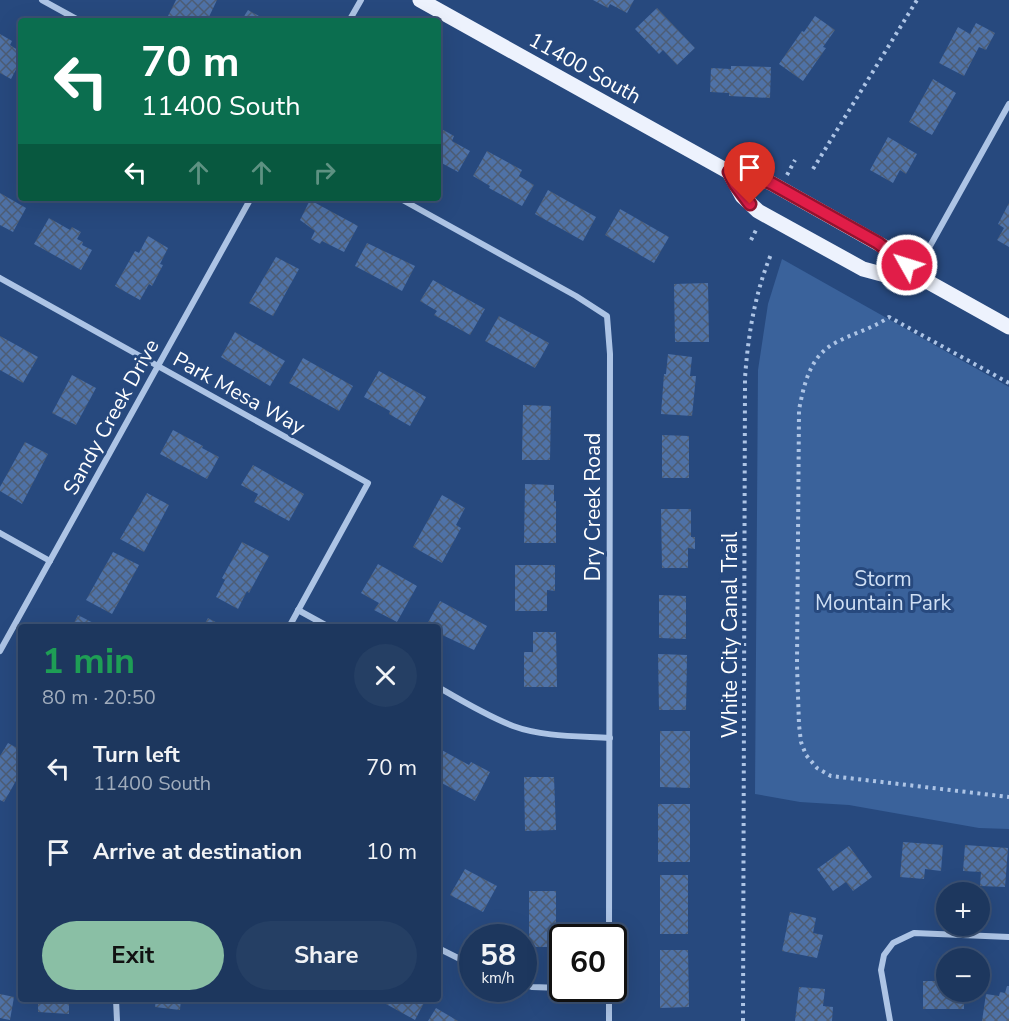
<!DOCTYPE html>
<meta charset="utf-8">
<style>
body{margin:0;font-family:"Nunito Sans",sans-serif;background:#253f64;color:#f1f3f6;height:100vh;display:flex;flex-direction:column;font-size:22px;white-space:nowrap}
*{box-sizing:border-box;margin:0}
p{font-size:20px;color:#a0acbc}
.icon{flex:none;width:33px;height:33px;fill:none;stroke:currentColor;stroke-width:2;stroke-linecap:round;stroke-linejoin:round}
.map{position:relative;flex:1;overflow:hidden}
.drawer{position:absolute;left:18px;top:624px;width:423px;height:378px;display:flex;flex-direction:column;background:#1d375e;border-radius:6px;box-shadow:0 6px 24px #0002,0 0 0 2px #3b5173}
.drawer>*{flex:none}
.guide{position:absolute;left:18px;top:18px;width:423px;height:183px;border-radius:6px;box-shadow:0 6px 24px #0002,0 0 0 2px #3b5173;background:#0b6e4f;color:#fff;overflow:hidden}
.fabs{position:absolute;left:936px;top:882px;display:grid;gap:12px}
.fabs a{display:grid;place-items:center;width:54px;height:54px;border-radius:50%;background:#1d375e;box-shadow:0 6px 24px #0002,0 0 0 2px #3b5173;font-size:30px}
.speed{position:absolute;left:459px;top:924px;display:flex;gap:12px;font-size:30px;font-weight:700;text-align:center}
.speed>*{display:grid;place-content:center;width:78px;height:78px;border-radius:50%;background:#1d375e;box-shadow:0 6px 24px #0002,0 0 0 2px #3b5173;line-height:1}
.speed small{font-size:15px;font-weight:400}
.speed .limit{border:3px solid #111;border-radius:9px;background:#fff;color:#111}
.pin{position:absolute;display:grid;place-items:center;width:51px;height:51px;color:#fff;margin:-62px -26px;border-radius:50% 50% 50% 0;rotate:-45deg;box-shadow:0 0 6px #0007}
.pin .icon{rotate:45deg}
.me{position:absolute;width:66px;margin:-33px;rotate:309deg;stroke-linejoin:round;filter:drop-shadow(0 0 4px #0008)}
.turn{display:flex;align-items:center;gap:21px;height:126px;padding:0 24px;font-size:27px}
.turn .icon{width:78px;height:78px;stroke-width:2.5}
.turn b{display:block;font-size:42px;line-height:51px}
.lanes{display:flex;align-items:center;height:57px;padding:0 24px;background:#0003;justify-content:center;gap:30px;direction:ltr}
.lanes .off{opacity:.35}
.round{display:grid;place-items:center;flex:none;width:63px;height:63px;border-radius:32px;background:#253f64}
.head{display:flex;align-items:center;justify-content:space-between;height:102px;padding:0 24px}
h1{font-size:36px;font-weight:700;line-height:45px;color:#1e9e55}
.primary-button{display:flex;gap:12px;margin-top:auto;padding:12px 24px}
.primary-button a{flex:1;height:69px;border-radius:36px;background:#8abfa5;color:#111;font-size:24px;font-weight:700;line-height:69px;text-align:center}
.primary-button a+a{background:#253f64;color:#f1f3f6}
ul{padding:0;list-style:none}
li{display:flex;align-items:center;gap:18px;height:84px;padding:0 24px}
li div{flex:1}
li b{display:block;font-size:22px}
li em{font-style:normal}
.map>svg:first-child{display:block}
.green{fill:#3a629b}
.building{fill:url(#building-cross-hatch)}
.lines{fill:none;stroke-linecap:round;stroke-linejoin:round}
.path{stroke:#adc4e5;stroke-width:4;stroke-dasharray:3 4.5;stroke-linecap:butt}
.minor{stroke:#adc4e5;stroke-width:6}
.primary{stroke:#edf2fd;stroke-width:15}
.route-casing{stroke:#92132f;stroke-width:15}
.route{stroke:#e11d48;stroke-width:10}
.labels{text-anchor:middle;stroke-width:6;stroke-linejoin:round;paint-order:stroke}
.street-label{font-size:21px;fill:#fff;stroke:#27497e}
.park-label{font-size:21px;fill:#cfdff4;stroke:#27497e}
</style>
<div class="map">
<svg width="1009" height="1021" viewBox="0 0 1009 1021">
<defs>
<pattern id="building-cross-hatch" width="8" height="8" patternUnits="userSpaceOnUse" patternTransform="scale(1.5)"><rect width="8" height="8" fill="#4f72a7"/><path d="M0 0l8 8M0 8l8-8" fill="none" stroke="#4d5d75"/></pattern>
</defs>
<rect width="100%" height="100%" fill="#27497e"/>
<polygon class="green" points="782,259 1009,387 1009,829 979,828 849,805 800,802 755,794 758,370 768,304"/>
<g class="building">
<polygon points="176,0 217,0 207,21 197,19 195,21 178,21 168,16"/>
<polygon points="593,0 634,0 627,13 610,4 608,8"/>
<polygon points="657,8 695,48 677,65 663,50 659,54 635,29"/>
<polygon points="248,10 268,21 241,21"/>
<polygon points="815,16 835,30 823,47 826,48 803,81 779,64 802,31 804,32"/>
<polygon points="976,23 995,33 986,50 979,47 964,76 939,63 958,27 970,34"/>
<polygon points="0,34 12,41 10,45 21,52 21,60 11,79 0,73"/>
<polygon points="731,66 771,67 770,98 729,96 729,93 710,92 711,68 731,69"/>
<polygon points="933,79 956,93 932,135 909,122"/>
<polygon points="438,127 454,136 452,141 470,151 458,172 438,161"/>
<polygon points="888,137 917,154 906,174 900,170 893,183 870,170"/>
<polygon points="487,151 522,170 519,176 534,185 522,206 489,188 490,186 473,176"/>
<polygon points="548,190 596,217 583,241 535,214"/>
<polygon points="0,193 26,208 13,232 0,225"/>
<polygon points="310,200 358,226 344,252 322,241 320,244 311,239 315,231 300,220"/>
<polygon points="1009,203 1009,247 997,240 1004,228 998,224"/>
<polygon points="620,209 669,237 654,263 605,235"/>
<polygon points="49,218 70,230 72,227 81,232 77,239 83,242 82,245 92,250 81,270 34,244"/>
<polygon points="148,236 168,248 160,264 163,265 152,286 149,284 140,300 115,286 135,251 139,253"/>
<polygon points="367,243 415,266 402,291 355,266"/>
<polygon points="276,257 299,269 273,316 249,303"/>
<polygon points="433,280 485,309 470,335 434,315 437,311 420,301"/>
<polygon points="708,283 709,342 675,342 674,284"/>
<polygon points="499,316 549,343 535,368 485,341"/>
<polygon points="235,332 285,361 270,386 221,357"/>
<polygon points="0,336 38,357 23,383 0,370"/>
<polygon points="668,354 692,357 690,376 696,376 692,416 661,414 664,374 666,374"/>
<polygon points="303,358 353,386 339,411 289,383"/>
<polygon points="379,371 426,397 410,426 389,414 390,411 364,397"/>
<polygon points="72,375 96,388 76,425 52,413"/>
<polygon points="523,405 551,406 550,460 522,460"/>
<polygon points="173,430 203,446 202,448 219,457 207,479 160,454"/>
<polygon points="662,435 689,436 689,478 662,478"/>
<polygon points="25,442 48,454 22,504 0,491 0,487"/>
<polygon points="253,465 304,494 289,521 254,502 258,494 241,485"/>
<polygon points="525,484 554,485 554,501 556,501 556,543 524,543"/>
<polygon points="147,493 169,505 144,552 120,539"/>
<polygon points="442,495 465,508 456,525 461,528 442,563 413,547"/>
<polygon points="661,509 691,509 691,537 695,537 695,549 688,548 688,568 662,568"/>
<polygon points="242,542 269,556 249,593 247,591 238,609 216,597 225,580 222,578"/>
<polygon points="113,552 139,565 112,614 86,600"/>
<polygon points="378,564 417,586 397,622 374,610 379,603 361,593"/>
<polygon points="515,565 555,565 555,591 547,590 547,611 515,611"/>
<polygon points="659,595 686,596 686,639 659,638"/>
<polygon points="440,601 487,626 474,650 438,633 438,627 426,626"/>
<polygon points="78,615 101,627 72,627"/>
<polygon points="208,618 225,627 203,627"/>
<polygon points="533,632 556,632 557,687 524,687 524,652 533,652"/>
<polygon points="658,654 687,655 686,710 659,710"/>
<polygon points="660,731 690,731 690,788 660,787"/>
<polygon points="8,743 21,750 21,772 4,802 0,800 0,756"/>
<polygon points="438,748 469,765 471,762 490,772 475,801 438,781"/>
<polygon points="524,777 554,777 556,830 525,831"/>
<rect x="658" y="804" width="32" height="58"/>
<polygon points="903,842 943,845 941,871 925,869 924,879 900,877"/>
<polygon points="965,845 1008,848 1005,887 980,886 981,872 963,871"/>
<polygon points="849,846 872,877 853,891 846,882 833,891 817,869"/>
<polygon points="465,869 497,886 483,912 450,895"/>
<rect x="660" y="875" width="28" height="59"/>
<rect x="529" y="891" width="27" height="56"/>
<polygon points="790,912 816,918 813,933 823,935 817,958 782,951"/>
<polygon points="660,950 688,950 689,1007 660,1008"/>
<polygon points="923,981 946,981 946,992 964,992 964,1009 923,1009"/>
<polygon points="1007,986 1009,986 1009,1021 982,1021 986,994 999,996 1000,992 1005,993"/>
<polygon points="799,987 825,989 823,1006 833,1007 832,1021 795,1021"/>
<polygon points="0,994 14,997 10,1020 0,1018"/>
<polygon points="38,999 69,999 69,1014 38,1012"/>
<polygon points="156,999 181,999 180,1010 155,1007"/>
<polygon points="377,999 426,999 415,1020"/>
<polygon points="436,1008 458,1021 428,1021"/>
</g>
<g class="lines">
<g class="path">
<polyline points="813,169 917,0"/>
<polyline points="787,175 795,160"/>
<polyline points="751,240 757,228"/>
<path d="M1009,383l-120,-66c-17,12 -36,16 -54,26 -25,13 -31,41 -36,67l-2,255 2,60 2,17 5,13 11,13 14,8 178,21"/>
<path d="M743,1021l2,-643c3,-43 10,-86 27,-126"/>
</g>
<g class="minor">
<polyline points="42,0 80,21"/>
<polyline points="349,21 361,0"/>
<polyline points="399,198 576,296 607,316 610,354 609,938"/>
<polyline points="915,273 1009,104"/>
<polyline points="0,278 368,483 289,627"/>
<polyline points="0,533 50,561"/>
<polyline points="298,610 329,627"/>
<polyline points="0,651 251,198"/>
<path d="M438,687c24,14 49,29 75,39 30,11 65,10 97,12"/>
<polyline points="438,948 472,965"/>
<polyline points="524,984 532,987 562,988"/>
<polyline points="565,988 609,991"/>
<polyline points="609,989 609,1021"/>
<polyline points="116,999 117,1021"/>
<polyline points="890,1021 881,970 884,955 893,943 914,933 1009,937"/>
</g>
<g class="primary">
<polyline points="420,0 729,172 751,175 771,183 888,249 898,256 914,274 1009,327"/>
<polyline points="729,172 742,196 758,211 863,269 889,276 914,274"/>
</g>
</g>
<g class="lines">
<g class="route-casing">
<polyline id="route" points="750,204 735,184 729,172 751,175 771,183 878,243 907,265"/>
</g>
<use href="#route" class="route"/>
</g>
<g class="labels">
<g class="street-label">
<text transform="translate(585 68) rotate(29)" y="7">11400 South</text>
<text transform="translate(239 393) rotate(29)" y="7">Park Mesa Way</text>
<text transform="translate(111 417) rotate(-61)" y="7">Sandy Creek Drive</text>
<text transform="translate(593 507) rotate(-90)" y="7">Dry Creek Road</text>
<text transform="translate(730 635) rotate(-90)" y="7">White City Canal Trail</text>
</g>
<g class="park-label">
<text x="883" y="586">Storm<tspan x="883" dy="24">Mountain Park</tspan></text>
</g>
</g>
</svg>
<div class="fabs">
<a>+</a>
<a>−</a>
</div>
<div class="speed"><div>58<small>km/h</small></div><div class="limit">60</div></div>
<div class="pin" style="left:750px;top:204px;background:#d93025"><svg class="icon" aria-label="arrive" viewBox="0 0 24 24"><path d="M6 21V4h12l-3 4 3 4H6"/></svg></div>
<svg class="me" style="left:907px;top:265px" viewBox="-20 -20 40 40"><circle r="17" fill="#e11d48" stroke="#fff" stroke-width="3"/><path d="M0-11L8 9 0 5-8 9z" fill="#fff"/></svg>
<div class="guide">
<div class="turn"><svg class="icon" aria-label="left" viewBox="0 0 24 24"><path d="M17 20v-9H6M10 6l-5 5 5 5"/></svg><div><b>70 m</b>11400 South</div></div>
<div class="lanes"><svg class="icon" aria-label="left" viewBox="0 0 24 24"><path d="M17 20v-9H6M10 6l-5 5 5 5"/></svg><svg class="icon off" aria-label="ahead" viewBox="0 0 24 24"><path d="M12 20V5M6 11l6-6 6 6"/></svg><svg class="icon off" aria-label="ahead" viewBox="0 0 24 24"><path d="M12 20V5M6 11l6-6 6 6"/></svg><svg class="icon off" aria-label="right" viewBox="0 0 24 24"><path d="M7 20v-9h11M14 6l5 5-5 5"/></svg></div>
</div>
<section class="drawer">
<div class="head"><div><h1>1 min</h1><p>80 m · 20:50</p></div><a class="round"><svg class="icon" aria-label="close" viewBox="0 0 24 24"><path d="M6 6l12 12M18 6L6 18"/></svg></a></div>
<ul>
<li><svg class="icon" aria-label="left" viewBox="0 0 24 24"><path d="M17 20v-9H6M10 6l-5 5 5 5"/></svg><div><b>Turn left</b><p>11400 South</p></div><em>70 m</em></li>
<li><svg class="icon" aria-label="arrive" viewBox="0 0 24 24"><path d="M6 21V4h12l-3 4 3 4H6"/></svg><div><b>Arrive at destination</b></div><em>10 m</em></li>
</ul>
<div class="primary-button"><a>Exit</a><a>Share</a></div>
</section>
</div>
